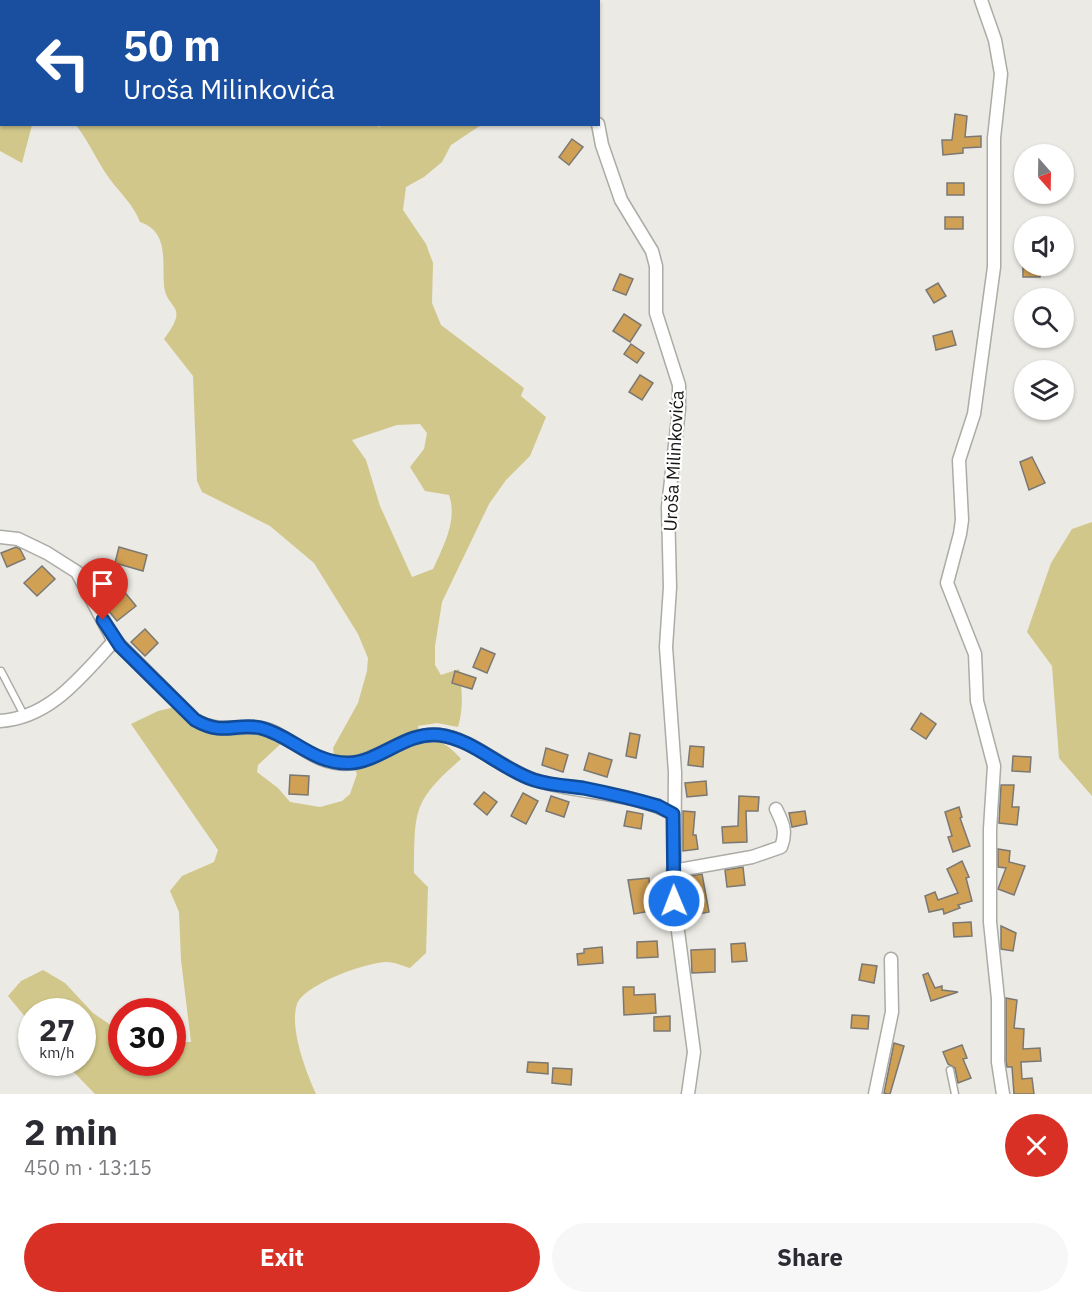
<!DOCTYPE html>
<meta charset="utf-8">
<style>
body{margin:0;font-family:"IBM Plex Sans",sans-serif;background:#f7f7f7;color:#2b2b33;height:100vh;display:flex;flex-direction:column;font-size:22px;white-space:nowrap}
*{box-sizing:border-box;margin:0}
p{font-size:20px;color:#7c7c81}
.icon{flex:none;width:33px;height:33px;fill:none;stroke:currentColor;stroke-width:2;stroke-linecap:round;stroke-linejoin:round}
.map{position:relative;height:1094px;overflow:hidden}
.sheet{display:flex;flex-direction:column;background:#fff;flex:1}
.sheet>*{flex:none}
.top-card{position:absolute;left:0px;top:0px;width:600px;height:126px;box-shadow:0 2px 4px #0004;background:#1a4fa0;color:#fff;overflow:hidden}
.needle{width:39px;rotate:160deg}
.controls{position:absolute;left:1014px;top:144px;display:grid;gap:12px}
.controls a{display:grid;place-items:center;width:60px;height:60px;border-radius:50%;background:#fff;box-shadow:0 2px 4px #0004;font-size:30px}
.speed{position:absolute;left:18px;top:998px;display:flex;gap:12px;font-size:30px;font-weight:700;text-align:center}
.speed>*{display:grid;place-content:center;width:78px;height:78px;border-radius:50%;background:#fff;box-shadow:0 2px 4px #0004;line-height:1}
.speed small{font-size:15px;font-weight:400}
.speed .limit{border:9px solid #d22;background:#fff;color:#111}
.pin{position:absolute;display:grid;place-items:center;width:51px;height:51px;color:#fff;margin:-62px -26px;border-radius:50% 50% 50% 0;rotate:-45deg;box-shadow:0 0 6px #0007}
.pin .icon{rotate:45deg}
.me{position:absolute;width:66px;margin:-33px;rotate:359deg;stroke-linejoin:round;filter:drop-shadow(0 0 4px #0008)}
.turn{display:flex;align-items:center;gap:21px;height:126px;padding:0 24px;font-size:27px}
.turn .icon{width:78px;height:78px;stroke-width:2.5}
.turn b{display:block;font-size:42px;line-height:51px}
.round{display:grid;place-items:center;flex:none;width:63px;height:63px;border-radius:32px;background:#f7f7f7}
.headline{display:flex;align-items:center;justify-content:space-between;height:102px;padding:0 24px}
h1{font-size:36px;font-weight:800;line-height:45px}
.action{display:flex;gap:12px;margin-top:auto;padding:12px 24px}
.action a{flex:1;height:69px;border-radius:36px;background:#d93025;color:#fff;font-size:24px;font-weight:800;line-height:69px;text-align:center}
.action a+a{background:#f7f7f7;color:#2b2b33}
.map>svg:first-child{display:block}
.green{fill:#d1c78a;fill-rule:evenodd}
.building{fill:#d0a054;stroke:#7b7873;stroke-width:1.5}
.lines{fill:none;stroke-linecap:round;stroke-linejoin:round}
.service-casing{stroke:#acaba6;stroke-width:9}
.minor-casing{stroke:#acaba6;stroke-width:15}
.service{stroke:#fff;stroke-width:6}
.minor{stroke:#fff;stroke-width:12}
.route-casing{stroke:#114b97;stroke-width:15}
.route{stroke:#1a73e8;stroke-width:10}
.labels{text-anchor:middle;stroke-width:4.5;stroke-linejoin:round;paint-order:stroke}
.street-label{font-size:18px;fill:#131311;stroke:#fff}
</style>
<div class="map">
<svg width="1092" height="1094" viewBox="0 0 1092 1094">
<rect width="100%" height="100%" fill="#ebeae4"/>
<g class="green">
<polygon points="0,0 301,0 302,1 2,2 2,124 32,125 22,163 0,151"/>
<path d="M374,124l5,3 7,-3 95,1 -30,20 -9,17 -18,15 -18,10 -3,23 23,34 7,19 -1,40 9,22 83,63 -3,8 25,21 -16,39 -24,24 -17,24 -47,98 -7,44v19l6,10 18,-6c3,20 5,38 -1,58l-21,-4 -19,3 3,13c19,1 27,5 40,20 -49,43 -46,51 -47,114l14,14 -2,66 -16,15c-7,-2 -16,-6 -23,-6 -20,0 -82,22 -90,42 -8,24 9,68 19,90h-221l-31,-32h18v-51h-50l-1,13 -23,-28 13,-15 22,-11 22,13 28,30 28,19 1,30h50l1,-20h18l-10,-82 -2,-48 -9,-21 12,-15 32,-14 4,-12 -87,-126 27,-13 21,-5 27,18 81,14 -29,27 -1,7 21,16 12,14 30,5 22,-6 8,-7 7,-20 -3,-6 -18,-1 -3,-19 25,-45 9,-32 1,-13 -10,-24 -44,-71 -44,-37 -68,-34 -5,-11 -4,-105 -29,-37c27,-36 2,-28 0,-54 -2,-25 5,-53 -24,-63 -7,-18 -20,-29 -31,-44 -12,-17 -20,-36 -33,-53zM420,424l7,9 -3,16 -14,18 15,24 24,4c9,25 -6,52 -16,74l-21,8 -32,-71 -14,-46 -14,-20 45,-15z"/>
<polygon points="1092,522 1092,796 1059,758 1052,666 1027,632 1051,563 1072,529"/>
</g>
<g class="building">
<polygon points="955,114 967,116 965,137 981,136 981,147 963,148 963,153 943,155 942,140 952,140"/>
<polygon points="572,139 583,147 569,165 559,157"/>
<rect x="947" y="183" width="17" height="12"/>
<rect x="945" y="217" width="18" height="12"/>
<rect x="1023" y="266" width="17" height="11"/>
<polygon points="620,274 633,279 626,295 613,290"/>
<polygon points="938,283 946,296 934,303 926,290"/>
<polygon points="624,314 641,325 630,342 613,331"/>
<polygon points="952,331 956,345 936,350 933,336"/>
<polygon points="631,344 644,353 637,363 624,354"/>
<polygon points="640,375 653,383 642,400 629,392"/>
<polygon points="1032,457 1045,483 1029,490 1020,462"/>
<polygon points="16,547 20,549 25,559 7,567 1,553"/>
<polygon points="119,547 147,555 143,571 115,563"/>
<polygon points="42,566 55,579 37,596 24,583"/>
<polygon points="122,589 136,606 117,621 103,604"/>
<polygon points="145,629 158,643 145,656 131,642"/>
<polygon points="481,648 495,654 487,673 473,667"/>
<polygon points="455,671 476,678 472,689 452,683"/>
<polygon points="921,713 936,724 926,739 911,729"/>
<polygon points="630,733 640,735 636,758 626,756"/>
<polygon points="690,746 704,747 703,767 688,765"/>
<polygon points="546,748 568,755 563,772 542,765"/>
<polygon points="589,753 612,760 607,777 584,770"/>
<polygon points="1013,756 1031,757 1030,772 1012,771"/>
<polygon points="290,775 309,776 308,795 289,794"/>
<polygon points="706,781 707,795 687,797 685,783"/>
<polygon points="1001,785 1014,785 1012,807 1019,807 1017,825 999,823"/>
<polygon points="484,792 497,802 487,815 474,804"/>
<polygon points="523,793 538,801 526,824 511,816"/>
<polygon points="551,796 569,802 564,817 546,811"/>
<polygon points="739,796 759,797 758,811 746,811 747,842 723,843 722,827 738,826"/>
<polygon points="959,807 962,817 960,818 970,846 953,852 948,837 952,836 945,812"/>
<polygon points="627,811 643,814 641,829 624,826"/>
<polygon points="683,811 695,812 693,835 696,835 698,849 683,851"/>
<polygon points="805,811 807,824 792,827 789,813"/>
<polygon points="998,849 1010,851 1009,862 1025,866 1014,895 998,889 1006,868 998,867"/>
<polygon points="962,861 969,877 966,878 972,901 958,905 960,908 944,914 943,909 929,912 925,896 935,892 938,900 958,893 947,869"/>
<polygon points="743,867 745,885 727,887 725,870"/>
<polygon points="702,874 709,912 688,916 685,877"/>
<polygon points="649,878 650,892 647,893 651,911 634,914 628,880"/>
<polygon points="971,922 972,936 954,937 953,923"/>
<polygon points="1001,926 1016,933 1013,951 1001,949"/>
<polygon points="657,941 658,957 637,958 637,942"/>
<polygon points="745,943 747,961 732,962 731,944"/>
<polygon points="602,947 603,963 578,965 577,954 584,953 584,949"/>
<polygon points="715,949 715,972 692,973 691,950"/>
<polygon points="862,964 877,966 874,983 859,980"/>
<polygon points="928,973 935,988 942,986 942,990 958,992 931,1001 923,975"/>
<polygon points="623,987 634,987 634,995 655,994 656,1013 624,1015"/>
<polygon points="1006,998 1017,1000 1014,1028 1024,1029 1023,1049 1040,1048 1041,1061 1021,1062 1022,1079 1032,1078 1034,1094 1014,1094 1012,1067 1007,1067 1006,1061"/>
<polygon points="852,1015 869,1016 868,1029 851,1028"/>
<polygon points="670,1016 670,1031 654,1031 654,1017"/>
<polygon points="894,1043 904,1046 890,1094 887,1094 884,1093"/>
<polygon points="962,1045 967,1058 963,1059 971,1078 958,1083 955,1068 948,1064 943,1052"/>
<polygon points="528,1062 548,1063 548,1074 527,1072"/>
<polygon points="553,1068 572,1069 571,1085 552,1083"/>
</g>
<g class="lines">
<g class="service-casing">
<g id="service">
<polyline points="1,671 25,717"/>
<polyline points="950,1070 955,1094"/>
</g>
</g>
<g class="minor-casing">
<g id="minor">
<polyline points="572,0 573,2"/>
<polyline points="981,0 995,40 1001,74 994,138 994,267 974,414 959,460 962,520 960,534 947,583 975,654 977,701 994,766 990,829 990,922 998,999 998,1062 1003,1094"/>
<polyline points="598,124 602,145 621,200 652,251 656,266 656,313 679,385 679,409 668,507 670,587 666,647 675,772 674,901 694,1052 688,1094"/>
<path d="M0,537l18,2 29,14 30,19 34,64 84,84c31,17 53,0 79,12 25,12 47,36 78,31 30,-5 55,-30 86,-28 34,3 63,33 94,44 46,16 97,11 141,35"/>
<path d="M0,721c51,-3 82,-46 115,-81"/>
<path d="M673,871l79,-14 29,-10c6,-15 2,-24 -5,-38"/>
<polyline points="875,1094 892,1012 891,959"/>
</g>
</g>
<use href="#service" class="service"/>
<use href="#minor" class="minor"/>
</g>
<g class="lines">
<g class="route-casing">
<path id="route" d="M103,620l17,26 75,74c30,17 40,2 66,8 31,8 52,36 88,35 31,-1 57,-32 90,-28 34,4 62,34 95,45 16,5 33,6 49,8 25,5 51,11 75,18l15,8 1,87"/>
</g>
<use href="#route" class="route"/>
</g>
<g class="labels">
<g class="street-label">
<text transform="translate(674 461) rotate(-87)" y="6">Uroša Milinkovića</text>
</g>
</g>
</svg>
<div class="controls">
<a><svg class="needle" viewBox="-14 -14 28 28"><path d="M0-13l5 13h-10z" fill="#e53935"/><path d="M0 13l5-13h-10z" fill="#7c7c81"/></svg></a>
<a><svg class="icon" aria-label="sound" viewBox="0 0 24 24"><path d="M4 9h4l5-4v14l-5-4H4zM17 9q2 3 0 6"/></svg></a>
<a><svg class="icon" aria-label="search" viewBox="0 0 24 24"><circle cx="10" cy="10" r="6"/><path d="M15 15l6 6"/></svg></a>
<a><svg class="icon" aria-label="layers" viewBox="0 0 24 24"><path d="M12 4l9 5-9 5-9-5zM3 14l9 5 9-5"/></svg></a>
</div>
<div class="speed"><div>27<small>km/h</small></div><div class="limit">30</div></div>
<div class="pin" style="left:103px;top:620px;background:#d93025"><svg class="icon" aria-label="arrive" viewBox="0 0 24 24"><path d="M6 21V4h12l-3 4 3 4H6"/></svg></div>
<svg class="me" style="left:674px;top:901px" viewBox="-20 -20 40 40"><circle r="17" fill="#1a73e8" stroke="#fff" stroke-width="3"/><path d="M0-11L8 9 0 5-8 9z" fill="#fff"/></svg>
<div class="top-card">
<div class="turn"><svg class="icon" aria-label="left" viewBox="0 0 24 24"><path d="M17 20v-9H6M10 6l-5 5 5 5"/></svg><div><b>50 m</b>Uroša Milinkovića</div></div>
</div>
</div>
<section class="sheet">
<div class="headline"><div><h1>2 min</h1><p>450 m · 13:15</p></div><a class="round" style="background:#d93025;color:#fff"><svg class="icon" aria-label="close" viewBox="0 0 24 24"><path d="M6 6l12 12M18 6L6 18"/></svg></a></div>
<div class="action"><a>Exit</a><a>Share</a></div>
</section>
